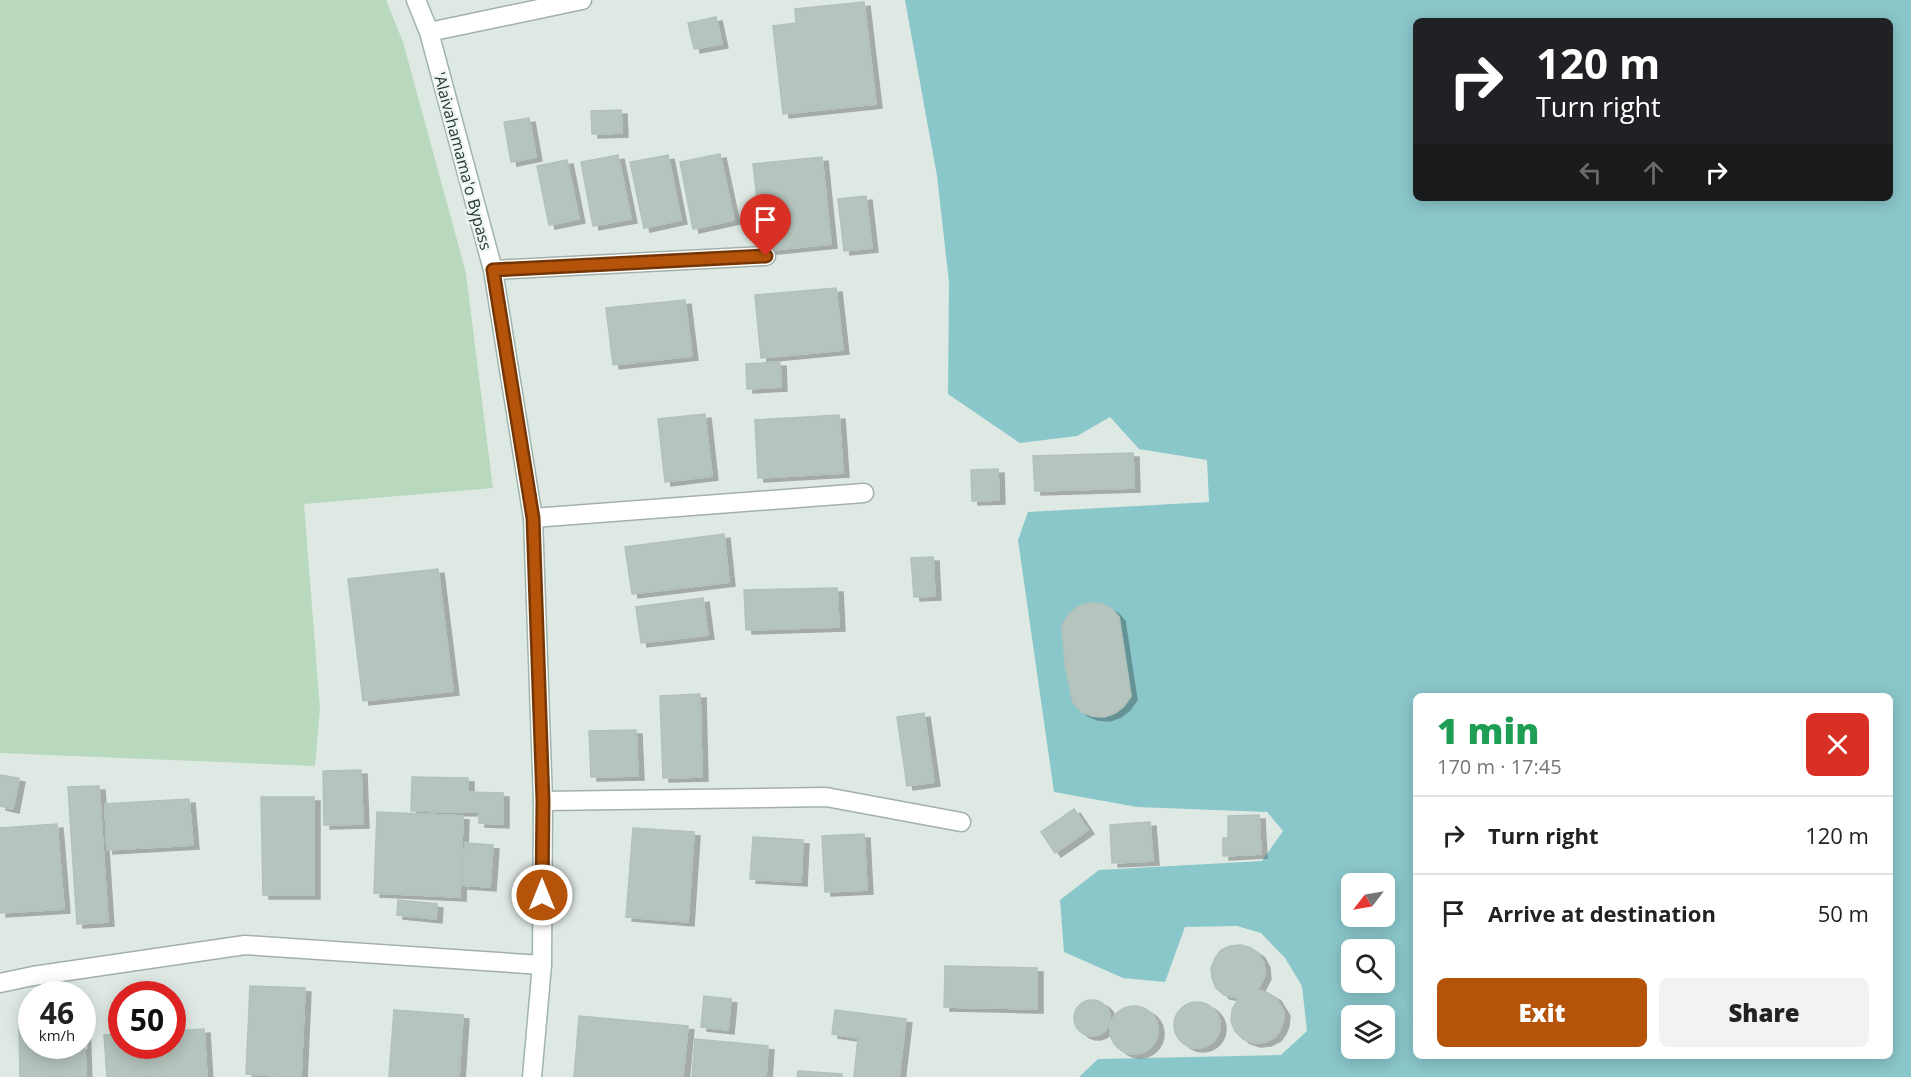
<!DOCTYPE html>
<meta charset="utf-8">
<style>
body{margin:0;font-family:"Open Sans",sans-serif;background:#f2f2f2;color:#222;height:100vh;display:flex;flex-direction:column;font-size:22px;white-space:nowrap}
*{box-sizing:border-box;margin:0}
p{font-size:20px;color:#767676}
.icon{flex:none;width:33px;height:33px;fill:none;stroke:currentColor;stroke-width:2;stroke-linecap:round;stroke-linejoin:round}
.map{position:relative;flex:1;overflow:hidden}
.sheet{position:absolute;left:1413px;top:693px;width:480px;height:366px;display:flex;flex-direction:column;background:#fff;border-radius:9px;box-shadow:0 3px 15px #0003}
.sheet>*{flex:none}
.hud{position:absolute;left:1413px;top:18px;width:480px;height:183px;border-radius:9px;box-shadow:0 3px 15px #0003;background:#202124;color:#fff;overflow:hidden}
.needle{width:39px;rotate:239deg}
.controls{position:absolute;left:1341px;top:873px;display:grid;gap:12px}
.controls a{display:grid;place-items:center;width:54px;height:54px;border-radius:9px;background:#fff;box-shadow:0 3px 15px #0003;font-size:30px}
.speed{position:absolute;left:18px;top:981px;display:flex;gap:12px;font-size:30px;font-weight:700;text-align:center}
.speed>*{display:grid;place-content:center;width:78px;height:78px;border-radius:50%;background:#fff;box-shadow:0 3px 15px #0003;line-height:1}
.speed small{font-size:15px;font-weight:400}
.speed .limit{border:9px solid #d22;background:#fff;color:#111}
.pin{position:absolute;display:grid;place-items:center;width:51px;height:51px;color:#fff;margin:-62px -26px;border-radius:50% 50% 50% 0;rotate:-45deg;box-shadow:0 0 6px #0007}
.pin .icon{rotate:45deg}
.me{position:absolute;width:66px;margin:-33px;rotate:0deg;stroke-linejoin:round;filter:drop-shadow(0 0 4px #0008)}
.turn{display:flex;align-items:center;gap:21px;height:126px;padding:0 24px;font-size:27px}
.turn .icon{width:78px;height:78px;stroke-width:2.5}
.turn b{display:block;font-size:42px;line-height:51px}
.lanes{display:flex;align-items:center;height:57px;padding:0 24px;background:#0003;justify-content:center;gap:30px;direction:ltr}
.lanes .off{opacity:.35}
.round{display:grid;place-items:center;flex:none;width:63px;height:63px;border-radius:9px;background:#f2f2f2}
.head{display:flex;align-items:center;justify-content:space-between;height:102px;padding:0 24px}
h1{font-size:36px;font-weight:800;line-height:45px;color:#1e9e55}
.button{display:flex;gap:12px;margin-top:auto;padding:12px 24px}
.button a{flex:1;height:69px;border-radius:9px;background:#b45309;color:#fff;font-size:24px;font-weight:800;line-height:69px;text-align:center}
.button a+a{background:#f2f2f2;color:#222}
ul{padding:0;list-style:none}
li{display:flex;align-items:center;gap:18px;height:78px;padding:0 24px;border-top:2px solid #e0e0e0}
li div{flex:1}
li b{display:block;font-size:22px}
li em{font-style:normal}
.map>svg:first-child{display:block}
.green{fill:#b9d9bf}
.water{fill:#8ac7cb;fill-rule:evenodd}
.building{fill:#b5c4bd;stroke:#b2c2ba;stroke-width:1.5;filter:url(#shadow)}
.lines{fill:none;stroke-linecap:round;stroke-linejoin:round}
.street-casing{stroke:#a3b0aa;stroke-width:21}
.secondary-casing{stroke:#9fb4ab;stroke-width:21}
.street{stroke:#fff;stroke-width:18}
.secondary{stroke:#fff;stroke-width:18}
.route-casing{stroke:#753606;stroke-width:15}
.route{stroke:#b45309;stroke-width:10}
.labels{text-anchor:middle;stroke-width:5;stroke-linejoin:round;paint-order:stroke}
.street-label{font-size:16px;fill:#223830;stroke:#eff6f2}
</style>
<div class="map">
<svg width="1911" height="1077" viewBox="0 0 1911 1077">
<defs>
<filter id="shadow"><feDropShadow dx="6" dy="4" stdDeviation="0" flood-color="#0004"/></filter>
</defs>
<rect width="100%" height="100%" fill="#dfe9e4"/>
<polygon class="green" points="0,0 386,0 403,42 466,273 493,488 304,504 320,709 315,766 0,753"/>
<path class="water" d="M905,0h1006v1077h-832l19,-18 183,-4 26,-24 -5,-45 -17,-28 -24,-25 -24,-7 -52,1 -20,55 -42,-4 -59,-26 -4,-52 39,-30 163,-9 21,-30 -16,-19 -130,-5 -83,-15 -36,-252 10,-28 181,-10 -2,-42 -68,-11 -29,-32 -33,19 -57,7 -72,-49 1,-112 -12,-106zM1416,21h474v177h-474zM1416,696h474v360h-474zM1352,884h32v32h-32zM1352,950h32v32h-32zM1352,1016h32v32h-32z"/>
<g class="building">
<polygon points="864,2 876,104 783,114 773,26 796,23 795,9"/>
<polygon points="716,17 722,44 694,49 688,23"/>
<polygon points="621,110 622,133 592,134 591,111"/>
<polygon points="529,118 536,157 511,162 504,122"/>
<polygon points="720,154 734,220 693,229 680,162"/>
<polygon points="618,155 631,219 593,226 581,162"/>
<polygon points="668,155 681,220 644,228 630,162"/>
<polygon points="822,157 831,244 763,251 753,164"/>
<polygon points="567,160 579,219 549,225 537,166"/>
<polygon points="866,196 872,248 844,251 838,199"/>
<polygon points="836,288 843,350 761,358 755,295"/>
<polygon points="685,300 692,356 613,365 606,308"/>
<polygon points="780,362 781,387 747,389 746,364"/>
<polygon points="705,414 712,476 665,482 658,419"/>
<polygon points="839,415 843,473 758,478 755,420"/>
<polygon points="1133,453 1134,488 1035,491 1033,456"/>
<polygon points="998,469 999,500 972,501 971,470"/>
<polygon points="724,534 729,582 632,594 625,547"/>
<polygon points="933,557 935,596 914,597 911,558"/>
<polygon points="438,569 453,691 363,701 348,579"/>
<polygon points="837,588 839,627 746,630 744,590"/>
<polygon points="703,598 708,635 641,643 636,607"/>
<polygon points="1091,603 1102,604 1112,609 1119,617 1131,696 1124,706 1115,713 1104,717 1092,716 1082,712 1073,703 1065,665 1062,625 1069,614 1079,606"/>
<polygon points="700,694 702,777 663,778 660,696"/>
<polygon points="924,713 934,782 907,786 897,717"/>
<polygon points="636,730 638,776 591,777 589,731"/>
<polygon points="361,770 363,824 324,825 323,771"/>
<polygon points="0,775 19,778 13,809 0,806"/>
<polygon points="412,777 468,778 468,792 503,793 503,824 479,823 479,812 411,811"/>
<polygon points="99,786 108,922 77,924 68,787"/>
<polygon points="261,797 314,797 314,895 263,895"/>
<polygon points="189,799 193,845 107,850 105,804"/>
<polygon points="1074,809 1088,830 1055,853 1041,832"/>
<polygon points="377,812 463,816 460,897 374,893"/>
<polygon points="1259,815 1261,854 1223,856 1223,838 1228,838 1228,816"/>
<polygon points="1150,822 1153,861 1112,863 1110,825"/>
<polygon points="57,824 64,909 0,913 0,828"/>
<polygon points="633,828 694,832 688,922 626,917"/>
<polygon points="864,834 867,890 825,892 822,836"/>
<polygon points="753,837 803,840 801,882 750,879"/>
<polygon points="465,843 493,845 490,887 462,885"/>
<polygon points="398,900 437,904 436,919 397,915"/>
<polygon points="1241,945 1251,948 1259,954 1264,964 1265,975 1257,991 1266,992 1275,997 1284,1012 1283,1022 1280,1030 1275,1037 1265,1042 1254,1043 1243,1039 1235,1031 1231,1021 1232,1010 1239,998 1224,995 1216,988 1212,978 1211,968 1215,958 1221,950 1230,946"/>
<polygon points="945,966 1037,968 1037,1009 944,1007"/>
<polygon points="250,986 305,988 301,1077 246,1074"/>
<polygon points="704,996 731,999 728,1030 701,1027"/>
<circle cx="1092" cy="1018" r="18"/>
<circle cx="1197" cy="1025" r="23"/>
<circle cx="1134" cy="1030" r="24"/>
<polygon points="394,1010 463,1015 459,1077 389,1077"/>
<polygon points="835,1010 906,1019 899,1077 854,1077 858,1038 832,1034"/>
<polygon points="579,1016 688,1026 683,1077 574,1077"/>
<polygon points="82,1022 84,1022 86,1077 20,1077 19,1023 32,1023 32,1046 82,1046"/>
<polygon points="204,1029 207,1077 107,1077 104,1035 122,1034 122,1046 172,1046 172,1031"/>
<polygon points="695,1039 768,1046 766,1077 692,1077"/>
<polygon points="798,1071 842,1074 842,1077 797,1077"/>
</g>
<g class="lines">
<g class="street-casing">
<g id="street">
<polyline points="429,32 582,0"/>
<polyline points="493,270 766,256"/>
<polyline points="533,518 864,493"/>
<polyline points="543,801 826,797 961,822"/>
<polyline points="0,983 33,976 245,945 542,965"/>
</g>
</g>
<g class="secondary-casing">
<polyline id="secondary" points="416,0 429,32 493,270 533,518 543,801 542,965 532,1077"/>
</g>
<use href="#street" class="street"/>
<use href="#secondary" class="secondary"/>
</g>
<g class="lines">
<g class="route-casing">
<polyline id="route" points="542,895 543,801 533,518 493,270 766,256"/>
</g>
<use href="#route" class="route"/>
</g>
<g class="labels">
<g class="street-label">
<text transform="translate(463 161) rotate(75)" y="6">'Alaivahamama'o Bypass</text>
</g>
</g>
</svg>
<div class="controls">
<a><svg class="needle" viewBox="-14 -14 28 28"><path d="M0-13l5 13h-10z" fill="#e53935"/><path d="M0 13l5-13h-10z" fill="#767676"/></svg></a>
<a><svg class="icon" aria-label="search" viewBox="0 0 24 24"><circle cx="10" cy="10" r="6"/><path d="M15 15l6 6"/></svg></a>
<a><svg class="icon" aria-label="layers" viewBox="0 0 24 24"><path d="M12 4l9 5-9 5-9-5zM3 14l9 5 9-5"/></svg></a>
</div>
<div class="speed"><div>46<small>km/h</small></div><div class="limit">50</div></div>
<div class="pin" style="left:766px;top:256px;background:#d93025"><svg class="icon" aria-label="arrive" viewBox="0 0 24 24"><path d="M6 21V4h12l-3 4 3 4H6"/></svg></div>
<svg class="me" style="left:542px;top:895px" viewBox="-20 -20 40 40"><circle r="17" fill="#b45309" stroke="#fff" stroke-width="3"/><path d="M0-11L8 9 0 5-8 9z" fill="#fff"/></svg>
<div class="hud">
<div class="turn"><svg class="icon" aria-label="right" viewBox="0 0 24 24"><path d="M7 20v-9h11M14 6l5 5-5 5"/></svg><div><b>120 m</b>Turn right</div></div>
<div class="lanes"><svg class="icon off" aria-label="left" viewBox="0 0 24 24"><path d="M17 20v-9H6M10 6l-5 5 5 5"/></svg><svg class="icon off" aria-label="ahead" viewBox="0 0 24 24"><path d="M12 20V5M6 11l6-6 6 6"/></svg><svg class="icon" aria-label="right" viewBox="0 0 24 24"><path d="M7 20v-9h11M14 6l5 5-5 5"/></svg></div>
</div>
<section class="sheet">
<div class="head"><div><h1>1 min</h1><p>170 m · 17:45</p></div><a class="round" style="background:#d93025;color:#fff"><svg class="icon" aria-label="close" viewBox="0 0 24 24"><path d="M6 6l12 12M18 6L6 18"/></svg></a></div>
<ul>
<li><svg class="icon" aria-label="right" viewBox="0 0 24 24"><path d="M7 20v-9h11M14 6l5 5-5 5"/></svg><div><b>Turn right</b></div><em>120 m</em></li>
<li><svg class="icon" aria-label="arrive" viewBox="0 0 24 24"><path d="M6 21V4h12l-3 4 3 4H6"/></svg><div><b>Arrive at destination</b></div><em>50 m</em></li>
</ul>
<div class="button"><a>Exit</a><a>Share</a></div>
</section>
</div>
